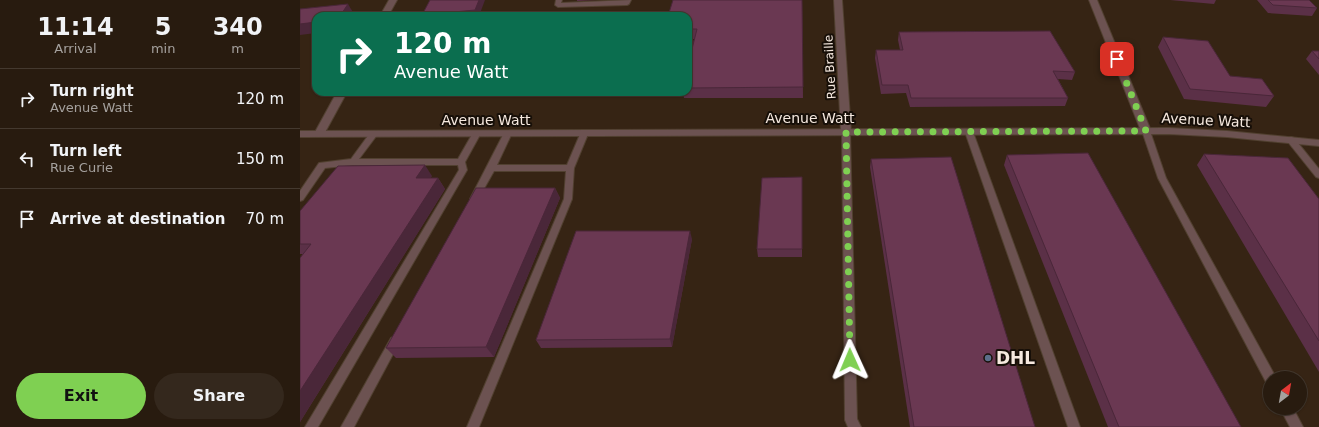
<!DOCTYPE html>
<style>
body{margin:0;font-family:"DejaVu Sans",sans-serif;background:#34281d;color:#f1f3f6;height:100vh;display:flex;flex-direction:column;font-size:15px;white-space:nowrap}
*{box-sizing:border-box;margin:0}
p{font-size:13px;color:#a5a19e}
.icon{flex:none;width:22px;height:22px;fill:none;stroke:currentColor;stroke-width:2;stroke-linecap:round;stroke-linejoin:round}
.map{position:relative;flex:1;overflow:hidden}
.drawer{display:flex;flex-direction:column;background:#281b0f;width:300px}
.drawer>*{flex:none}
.guide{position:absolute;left:12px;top:12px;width:380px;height:84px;border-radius:12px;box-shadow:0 1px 3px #0004,0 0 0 1px #44392f;background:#0b6e4f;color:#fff;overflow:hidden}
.needle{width:26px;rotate:31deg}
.tools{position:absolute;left:963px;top:371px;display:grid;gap:8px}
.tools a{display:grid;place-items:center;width:44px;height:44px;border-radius:50%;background:#281b0f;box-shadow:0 1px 3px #0004,0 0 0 1px #44392f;font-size:20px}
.pin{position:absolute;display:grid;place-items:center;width:34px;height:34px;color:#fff;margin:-17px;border-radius:8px;box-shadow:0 2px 6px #0006}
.me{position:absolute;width:44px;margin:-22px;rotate:359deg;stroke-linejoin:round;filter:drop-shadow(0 0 3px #0008)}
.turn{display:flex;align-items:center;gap:14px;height:84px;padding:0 16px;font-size:18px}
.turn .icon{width:52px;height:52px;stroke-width:2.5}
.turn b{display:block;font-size:28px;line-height:34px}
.eta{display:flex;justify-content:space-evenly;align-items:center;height:68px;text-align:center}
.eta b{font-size:24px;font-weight:700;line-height:28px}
.button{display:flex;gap:8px;margin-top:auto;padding:8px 16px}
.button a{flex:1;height:46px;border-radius:24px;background:#7fd052;color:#111;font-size:16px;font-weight:700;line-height:46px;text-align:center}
.button a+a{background:#34281d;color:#f1f3f6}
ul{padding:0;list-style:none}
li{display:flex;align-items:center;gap:12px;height:60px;padding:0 16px;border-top:1px solid #44392f}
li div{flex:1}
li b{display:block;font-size:15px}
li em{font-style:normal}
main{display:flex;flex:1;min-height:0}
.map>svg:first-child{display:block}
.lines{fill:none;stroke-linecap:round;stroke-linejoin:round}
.service-casing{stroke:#514030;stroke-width:2}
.minor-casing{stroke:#514030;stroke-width:2}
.tertiary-casing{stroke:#514030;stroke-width:2}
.service{fill:#6c5251;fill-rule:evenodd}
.minor{fill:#6c5251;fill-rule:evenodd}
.tertiary{fill:#6c5251;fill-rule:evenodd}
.wall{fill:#5b3047}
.shaded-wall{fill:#4a2739}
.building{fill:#6a3852;stroke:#4a2739}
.route{stroke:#7fd052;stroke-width:7;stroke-dasharray:0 12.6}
.service-dot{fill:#5c6f8a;stroke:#170f08;stroke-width:1.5}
.labels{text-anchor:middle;stroke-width:4;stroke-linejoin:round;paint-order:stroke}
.far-street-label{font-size:12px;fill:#f6e9df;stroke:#170f08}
.street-label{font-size:14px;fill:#f6e9df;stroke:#170f08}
.near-poi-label{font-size:17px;font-weight:bold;fill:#f6e9df;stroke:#170f08;text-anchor:start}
</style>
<main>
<section class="drawer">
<div class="eta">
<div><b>11:14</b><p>Arrival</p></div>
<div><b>5</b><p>min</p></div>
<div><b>340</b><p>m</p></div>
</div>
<ul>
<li><svg class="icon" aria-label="right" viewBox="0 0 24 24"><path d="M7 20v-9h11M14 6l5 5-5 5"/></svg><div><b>Turn right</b><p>Avenue Watt</p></div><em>120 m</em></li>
<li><svg class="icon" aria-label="left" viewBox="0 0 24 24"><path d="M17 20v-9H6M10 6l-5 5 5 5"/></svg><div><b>Turn left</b><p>Rue Curie</p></div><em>150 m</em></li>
<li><svg class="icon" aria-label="arrive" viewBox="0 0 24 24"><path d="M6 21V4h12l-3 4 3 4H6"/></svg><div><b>Arrive at destination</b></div><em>70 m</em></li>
</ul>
<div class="button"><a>Exit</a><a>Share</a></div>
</section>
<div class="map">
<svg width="1019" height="427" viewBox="0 0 1019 427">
<rect width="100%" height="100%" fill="#362414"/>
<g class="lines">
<g class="service-casing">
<g id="service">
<polygon points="256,0 262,0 261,3 331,0 329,4 327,5 258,7 255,5"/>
<polygon points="843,129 846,129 850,131 866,178 974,374 976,378 970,378 970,383 966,382 858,178 842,131"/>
<polygon points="543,130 549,130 550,132 557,419 561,427 548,427 545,420 542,132"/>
<polygon points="666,130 672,130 673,132 780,427 768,427 665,132"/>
<polygon points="174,131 180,131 181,133 165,162 167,170 18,427 5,427 159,170 158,165 53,165 25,168 3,200 0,201 0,191 19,163 51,159 70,133 76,133 77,135 59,159 158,159"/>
<polygon points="205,131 211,131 212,133 197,165 267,165 281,132 284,132 288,134 274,168 272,199 179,427 167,427 264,199 266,171 194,171 177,201 171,201 170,199"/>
<polygon points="991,137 994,138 1019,169 1019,178 1016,177 988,142 987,140 988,138"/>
<polygon points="95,336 99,338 100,341 54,427 41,427 91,338"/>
<polygon points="980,408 993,408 1003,427 990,427"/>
</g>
</g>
<g class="minor-casing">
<g id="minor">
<polygon points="89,0 97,0 88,16 80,16"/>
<polygon points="534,0 542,0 551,132 546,135 541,132"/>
<polygon points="789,0 797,0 851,131 850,133 846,134 841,131"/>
<polygon points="37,92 47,92 23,136 15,136 14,134"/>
</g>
</g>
<g class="tertiary-casing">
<polygon id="tertiary" points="869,128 927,131 1019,140 1019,146 927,137 869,134 0,137 0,131"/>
</g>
<use href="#service" class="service"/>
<use href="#minor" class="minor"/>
<use href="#tertiary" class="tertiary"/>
</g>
<g class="wall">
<polygon points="277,0 296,0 277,1"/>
<polygon points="502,0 503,98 384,98 383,92 388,92 388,64 394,39 388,39 388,16"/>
<polygon points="870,0 916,0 914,4"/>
<polygon points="957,0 1009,0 1017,8 1012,16 968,13"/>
<polygon points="599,32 775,72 772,80 758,79 768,98 765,106 610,107 606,93 581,94 575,58 576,50 600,50 598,40"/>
<polygon points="863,37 930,76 974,96 966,107 884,99 858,47"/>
<polygon points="1012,51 1019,51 1019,75 1006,59"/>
<polygon points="904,154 1019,199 1019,372 897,165"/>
<polygon points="707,155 941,427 808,427 704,165"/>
<polygon points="571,159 735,427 610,427 570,167"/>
<polygon points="132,176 130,178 138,178 145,189 0,422 0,258 3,254 0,254 0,211"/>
<polygon points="502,177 502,257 458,257 457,249"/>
<polygon points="255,188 260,198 194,357 96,358 86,348"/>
<polygon points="392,239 372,347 241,348 236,340"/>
</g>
<g class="shaded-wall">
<polygon points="179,0 185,0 179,16 122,16 122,15"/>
<polygon points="48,4 54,14 53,16 40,16"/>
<polygon points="16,22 16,33 0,35 0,24"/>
<polygon points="125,165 132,176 123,189 116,178"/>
<polygon points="138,178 145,189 0,422 0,391"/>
<polygon points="255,188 260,198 194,357 186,347"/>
<polygon points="390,231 392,239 372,347 370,339"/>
</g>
<g class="building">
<polygon points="130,0 179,0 175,10 122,15"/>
<polygon points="373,0 502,0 503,87 388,88 388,65 397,29 388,29 388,16 368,16"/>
<polygon points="968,0 1009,0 1017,8 973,5"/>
<polygon points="48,4 40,16 16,16 16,22 0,24 0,9"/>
<polygon points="750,31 775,72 753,71 768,98 611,98 608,85 582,85 576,50 603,50 599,32"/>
<polygon points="863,37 908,41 930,76 962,79 974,96 890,89"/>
<polygon points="1012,51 1019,51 1019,59"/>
<polygon points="788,153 941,427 819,427 707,155"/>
<polygon points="904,154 988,158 1019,199 1019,341"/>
<polygon points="651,157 735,427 614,427 571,159"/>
<polygon points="125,165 116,178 138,178 0,391 0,258 11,244 0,244 0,211 38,166"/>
<polygon points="502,177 502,249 457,249 462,178"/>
<polygon points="176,188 255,188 186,347 86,348"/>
<polygon points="276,231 390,231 370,339 236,340"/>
</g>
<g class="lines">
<polyline class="route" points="550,360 546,132 846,131 817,59"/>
</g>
<circle class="service-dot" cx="688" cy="358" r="4"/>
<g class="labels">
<g class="far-street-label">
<text transform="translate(530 67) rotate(-93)" y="4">Rue Braille</text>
</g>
<g class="street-label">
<text x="510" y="123">Avenue Watt</text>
<text x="186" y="125">Avenue Watt</text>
<text transform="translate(906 120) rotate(3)" y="5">Avenue Watt</text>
</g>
<g class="near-poi-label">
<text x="696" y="364">DHL</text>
</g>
</g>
</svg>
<div class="tools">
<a><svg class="needle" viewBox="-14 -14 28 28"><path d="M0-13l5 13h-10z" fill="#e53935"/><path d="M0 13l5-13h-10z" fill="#a5a19e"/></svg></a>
</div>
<div class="pin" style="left:817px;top:59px;background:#d93025"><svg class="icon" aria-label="arrive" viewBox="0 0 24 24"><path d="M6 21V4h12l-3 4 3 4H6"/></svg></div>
<svg class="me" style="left:550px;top:360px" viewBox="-20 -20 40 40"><path d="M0-17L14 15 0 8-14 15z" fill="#7fd052" stroke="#fff" stroke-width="4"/></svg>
<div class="guide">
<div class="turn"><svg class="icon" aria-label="right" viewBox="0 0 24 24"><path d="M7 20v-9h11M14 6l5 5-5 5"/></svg><div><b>120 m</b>Avenue Watt</div></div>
</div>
</div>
</main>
